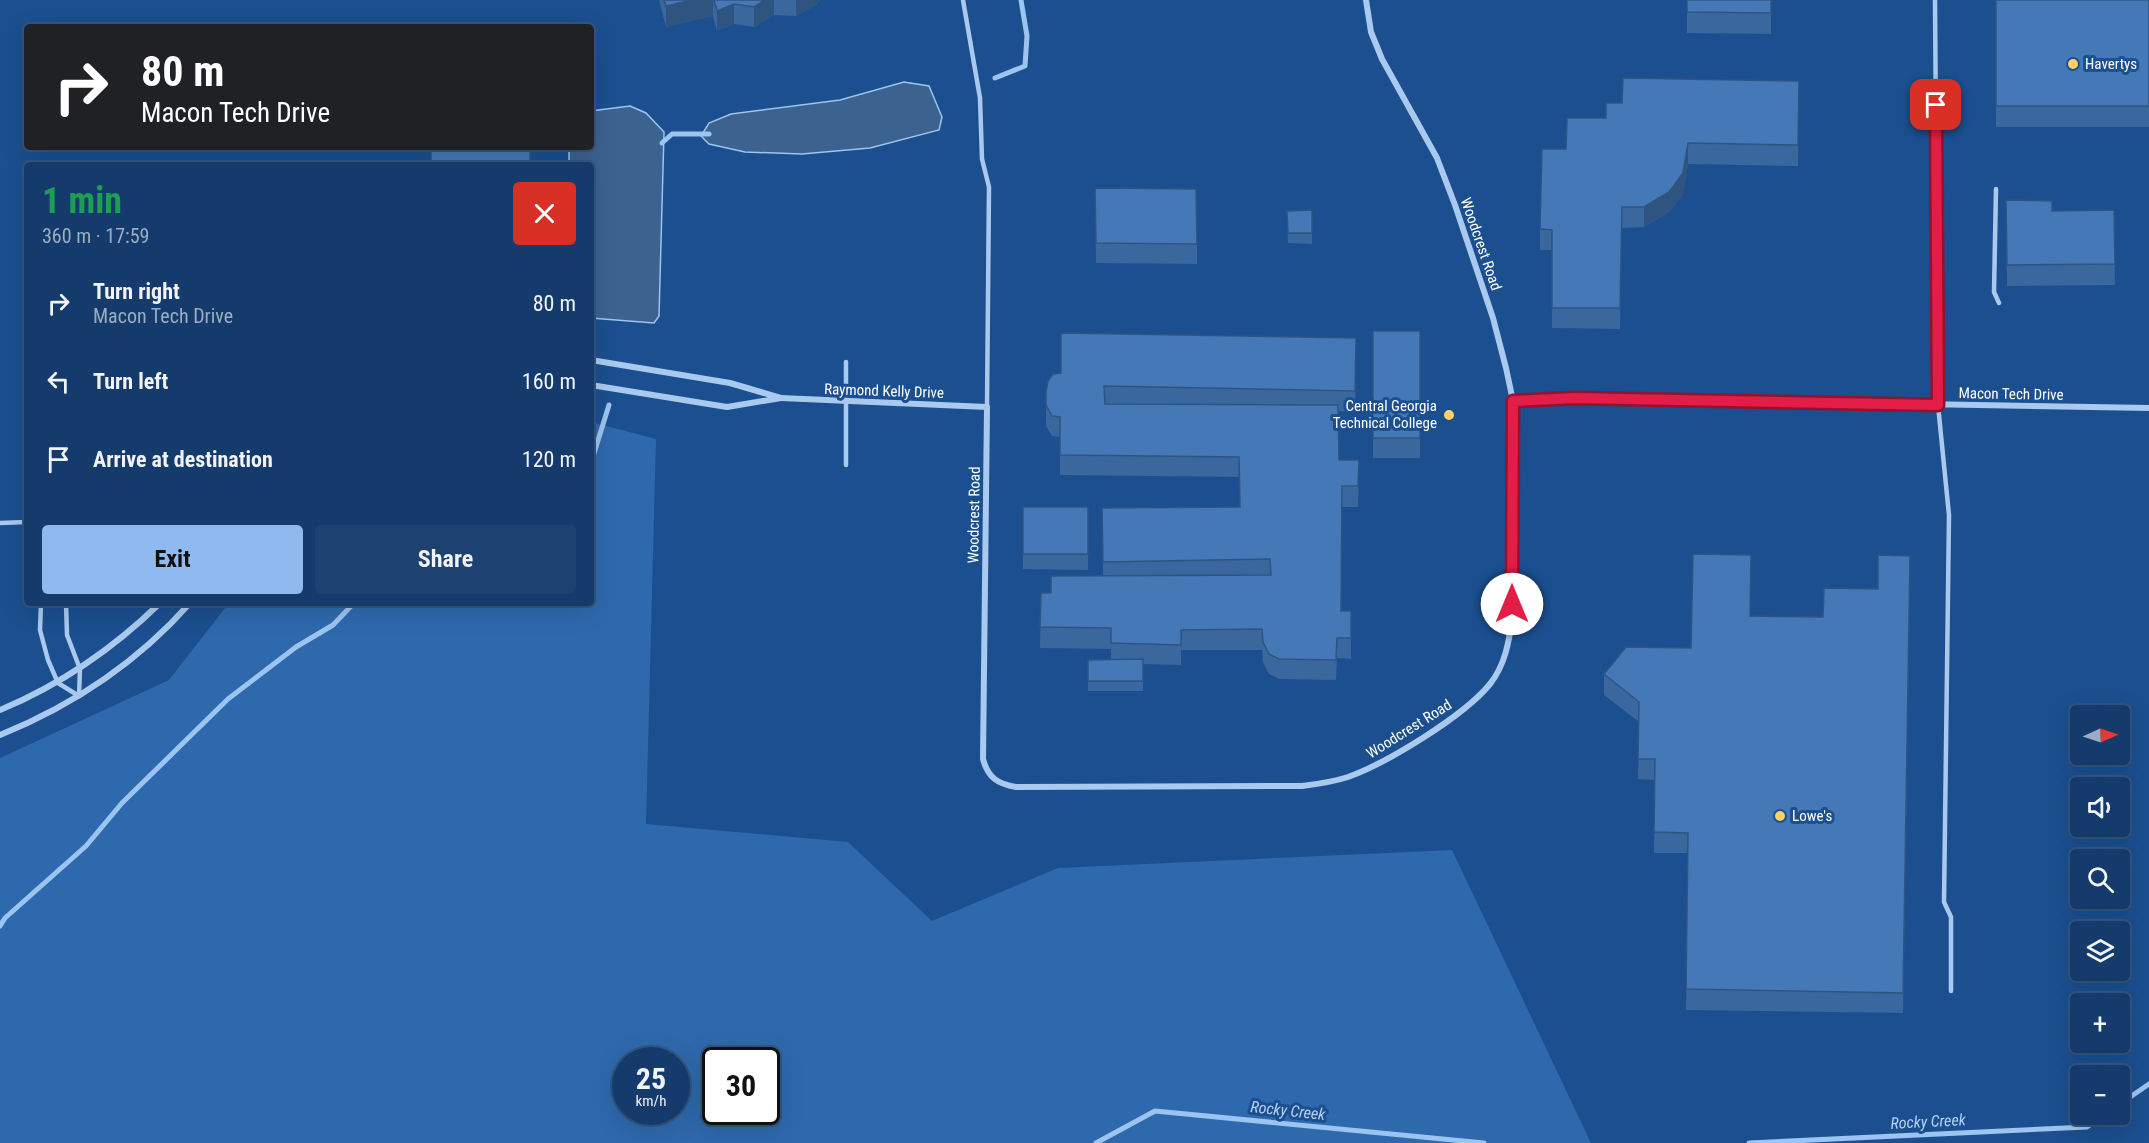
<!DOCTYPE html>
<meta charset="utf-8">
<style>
body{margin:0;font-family:"Roboto Condensed",sans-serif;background:#1d4271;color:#f1f3f6;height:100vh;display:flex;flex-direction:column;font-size:22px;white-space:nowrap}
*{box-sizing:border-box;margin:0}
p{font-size:20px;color:#9dadc1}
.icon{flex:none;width:33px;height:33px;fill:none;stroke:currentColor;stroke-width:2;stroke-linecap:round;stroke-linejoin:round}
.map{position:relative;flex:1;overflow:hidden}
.details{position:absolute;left:24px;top:162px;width:570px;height:444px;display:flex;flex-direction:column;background:#143b6b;border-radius:6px;box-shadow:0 6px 24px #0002,0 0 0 2px #33557e}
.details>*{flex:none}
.hud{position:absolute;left:24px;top:24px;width:570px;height:126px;border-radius:6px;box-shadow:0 6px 24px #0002,0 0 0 2px #33557e;background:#202124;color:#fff;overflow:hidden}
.needle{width:39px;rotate:87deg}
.controls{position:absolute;left:2070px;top:705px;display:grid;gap:12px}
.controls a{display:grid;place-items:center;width:60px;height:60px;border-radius:6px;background:#143b6b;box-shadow:0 6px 24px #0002,0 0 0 2px #33557e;font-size:30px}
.speed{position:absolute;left:612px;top:1047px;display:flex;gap:12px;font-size:30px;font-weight:700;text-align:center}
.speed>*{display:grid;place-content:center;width:78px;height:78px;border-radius:50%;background:#143b6b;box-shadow:0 6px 24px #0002,0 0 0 2px #33557e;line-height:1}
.speed small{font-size:15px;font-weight:400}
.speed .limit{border:3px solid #111;border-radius:9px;background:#fff;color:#111}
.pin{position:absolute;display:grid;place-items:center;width:51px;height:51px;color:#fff;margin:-26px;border-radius:12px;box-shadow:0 3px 9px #0006}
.me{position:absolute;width:66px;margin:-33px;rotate:0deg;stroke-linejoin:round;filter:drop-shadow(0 0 4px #0008)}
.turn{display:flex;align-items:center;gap:21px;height:126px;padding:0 18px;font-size:27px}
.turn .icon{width:78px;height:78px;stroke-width:2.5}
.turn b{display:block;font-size:42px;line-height:51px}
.round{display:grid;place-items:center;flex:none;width:63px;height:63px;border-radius:6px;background:#1d4271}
.summary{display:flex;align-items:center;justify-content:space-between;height:102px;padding:0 18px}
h1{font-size:36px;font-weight:700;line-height:45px;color:#1e9e55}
.action{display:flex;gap:12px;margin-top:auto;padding:12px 18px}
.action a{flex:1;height:69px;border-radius:6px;background:#90b9f0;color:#111;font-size:24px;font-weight:700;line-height:69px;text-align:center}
.action a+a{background:#1d4271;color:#f1f3f6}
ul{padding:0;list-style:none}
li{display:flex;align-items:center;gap:18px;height:78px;padding:0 18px}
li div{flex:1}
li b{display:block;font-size:22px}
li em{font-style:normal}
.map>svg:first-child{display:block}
.green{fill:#2e69ad;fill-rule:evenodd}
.water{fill:#3c6290;stroke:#9cc4f0;stroke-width:1.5}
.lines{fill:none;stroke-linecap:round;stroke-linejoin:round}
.stream{stroke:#9cc4f0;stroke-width:5}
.lane{stroke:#a9c9ee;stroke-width:4.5}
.street{stroke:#a9c9ee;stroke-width:6}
.wall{fill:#3a679d}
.shaded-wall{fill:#305480}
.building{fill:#4478b7;stroke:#305480;stroke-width:1.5}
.route-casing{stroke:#92132f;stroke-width:15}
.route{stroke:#e11d48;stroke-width:10}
.poi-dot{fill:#ffd166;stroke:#1b4f8f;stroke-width:2}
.labels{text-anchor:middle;stroke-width:6;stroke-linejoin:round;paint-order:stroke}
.poi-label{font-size:15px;fill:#fff;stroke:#1b4f8f;text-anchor:start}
.street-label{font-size:15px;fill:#fff;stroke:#1b4f8f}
.water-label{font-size:16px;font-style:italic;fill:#b5d3f5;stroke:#1b4f8f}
</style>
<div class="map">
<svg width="2149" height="1143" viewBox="0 0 2149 1143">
<rect width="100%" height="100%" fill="#1b4f8f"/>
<path class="green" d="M591,422l65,17 -10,385 202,18 84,79 126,-53 394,-18 139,293h-1591v-385l169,-78 60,-77h362zM676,1060v52h-50v-52zM716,1060h50v52h-50z"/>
<g class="water">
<polygon points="904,82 929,86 942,117 939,130 870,148 802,154 745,152 709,144 701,136 709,123 731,114 840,100"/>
<polygon points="630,106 646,113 664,132 659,316 654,323 591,318 591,165 569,165 569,147 591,147 591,111"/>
</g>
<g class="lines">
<g class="stream">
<polyline points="995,78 1025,66 1027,36 1021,0"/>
<polyline points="662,143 672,134 709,134"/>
<polyline points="591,463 609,405"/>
<polyline points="0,926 5,918 86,846 122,803 228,699 296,647 333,625 354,603"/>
<polyline points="2120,1104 2149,1084"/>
<polyline points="1096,1143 1155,1111 1484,1143"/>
<polyline points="1749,1143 2087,1127 2105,1114"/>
</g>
<g class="lane">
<polyline points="963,0 980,98 982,159 989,187 987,407"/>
<polyline points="1935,0 1938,405 1949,515 1944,902 1951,917 1951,991"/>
<polyline points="1996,189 1994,292 1999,303"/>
<polyline points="846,465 846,362"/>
<polyline points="0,523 27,522"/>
<polyline points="41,603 40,630 48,660 58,683 79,696 80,669 67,635 66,603"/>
</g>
<g class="street">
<polyline points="591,360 730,383 781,398 727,407 591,385"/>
<path d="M781,398l206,9 -4,352c5,19 15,25 33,28l286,-1c16,-2 31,-4 46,-9 39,-14 116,-61 142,-93 15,-19 19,-42 22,-65l1,-218 -7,-33 -13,-50 -38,-113 -18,-47 -55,-99 -11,-27 -5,-32"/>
<polyline points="1513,401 1575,398 2149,408"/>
<path d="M0,710c60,-25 113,-61 160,-107"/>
<path d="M0,735c74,-30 137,-72 190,-132"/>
</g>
</g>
<g class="wall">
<polygon points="659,0 820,0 816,5 796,16 774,15 754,27 734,24 717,31 713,16 666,27"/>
<polygon points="1687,0 1771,0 1771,34 1687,33"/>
<rect x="1996" y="0" width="153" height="127"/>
<polygon points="1799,81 1798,166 1688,164 1683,194 1669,212 1644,227 1622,228 1620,329 1552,328 1552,250 1540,250 1540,229 1566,149 1606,118 1622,103"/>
<polygon points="1095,188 1197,244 1197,264 1096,263"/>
<polygon points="2006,200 2052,211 2114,210 2115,285 2007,286"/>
<polygon points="1312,210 1312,244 1288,243 1287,211"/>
<rect x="1373" y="331" width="47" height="127"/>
<polygon points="1356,338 1355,412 1338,411 1339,460 1359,460 1358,507 1342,507 1341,611 1351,611 1351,659 1337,658 1336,680 1279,679 1269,674 1263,662 1262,650 1181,650 1181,665 1143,664 1143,691 1088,691 1088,660 1111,660 1111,649 1040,648 1041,593 1051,593 1103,576 1102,508 1240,507 1239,477 1060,475 1060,437 1052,436 1046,426 1046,393"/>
<polygon points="1023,507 1088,507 1088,570 1023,569"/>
<polygon points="1910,576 1903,1013 1686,1010 1688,853 1654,853 1655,780 1638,779 1639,722 1604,695 1604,674 1691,648 1750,616 1823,617 1878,589"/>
</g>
<g class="shaded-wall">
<polygon points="692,0 713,0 713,16 666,27 666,6"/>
<polygon points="765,0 774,0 774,15 754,27 754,7"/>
<polygon points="796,0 820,0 816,5 796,16"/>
<polygon points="734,4 734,24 717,31 717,11"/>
<polygon points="1688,143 1688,164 1683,194 1669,212 1644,227 1644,207"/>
</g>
<g class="building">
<polygon points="664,0 692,0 666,6"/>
<polygon points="714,0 765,0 754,7 734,4 717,11"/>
<polygon points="1687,0 1771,0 1771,13 1687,12"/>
<rect x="1996" y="0" width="153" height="106"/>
<polygon points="1623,78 1799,81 1798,145 1688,143 1683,173 1669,192 1644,207 1622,207 1620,308 1552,308 1552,230 1540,229 1542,149 1566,149 1567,118 1606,118 1606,103 1622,103"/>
<rect x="431" y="147" width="99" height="18"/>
<polygon points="1095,188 1196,189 1197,244 1096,243"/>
<polygon points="2006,200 2052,201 2052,211 2114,210 2115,264 2007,265"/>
<polygon points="1312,210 1312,233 1288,233 1287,211"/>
<rect x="1373" y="331" width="47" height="107"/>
<polygon points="1061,333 1356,338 1355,391 1104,386 1105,404 1338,405 1339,460 1359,460 1358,486 1342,486 1341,611 1351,611 1351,638 1337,638 1336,660 1279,659 1269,654 1263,642 1262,629 1181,630 1181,645 1111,643 1111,628 1040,627 1041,593 1051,593 1051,576 1271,575 1270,559 1103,562 1102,508 1240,507 1239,457 1060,455 1060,417 1052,416 1046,405 1046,393 1048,381 1053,374 1061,373"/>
<rect x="1023" y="507" width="65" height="47"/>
<polygon points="1693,554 1751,555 1750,616 1823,617 1824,588 1878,589 1878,555 1910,556 1903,993 1686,989 1688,833 1654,832 1655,759 1638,759 1639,702 1604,674 1626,647 1691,648"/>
<polygon points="1143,659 1143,681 1088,681 1088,660"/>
</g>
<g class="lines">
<g class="route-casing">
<polyline id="route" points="1512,604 1513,401 1575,398 1938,405 1936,105"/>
</g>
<use href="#route" class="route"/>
</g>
<g class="poi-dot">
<circle cx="2073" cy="64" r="6"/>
<circle cx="1449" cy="415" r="6"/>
<circle cx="1780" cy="816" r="6"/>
</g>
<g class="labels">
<g class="poi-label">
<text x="2085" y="69">Havertys</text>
<text x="1437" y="411" text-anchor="end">Central Georgia<tspan x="1437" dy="17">Technical College</tspan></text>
<text x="1792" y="821">Lowe's</text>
</g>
<g class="street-label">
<text transform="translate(1481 244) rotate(71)" y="5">Woodcrest Road</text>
<text transform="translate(884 391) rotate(2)" y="5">Raymond Kelly Drive</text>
<text transform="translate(2011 394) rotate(1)" y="5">Macon Tech Drive</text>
<text transform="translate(974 515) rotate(-89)" y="5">Woodcrest Road</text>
<text transform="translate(1409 729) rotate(-32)" y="5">Woodcrest Road</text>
</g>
<g class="water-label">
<text transform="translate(1288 1110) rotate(6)" y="6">Rocky Creek</text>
<text transform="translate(1928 1121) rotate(-3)" y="6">Rocky Creek</text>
</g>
</g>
</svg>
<div class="controls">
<a><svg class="needle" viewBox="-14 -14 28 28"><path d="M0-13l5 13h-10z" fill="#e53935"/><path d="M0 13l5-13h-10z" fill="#9dadc1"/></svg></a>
<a><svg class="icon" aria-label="sound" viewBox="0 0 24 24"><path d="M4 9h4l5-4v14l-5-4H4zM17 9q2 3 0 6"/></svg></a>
<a><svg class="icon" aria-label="search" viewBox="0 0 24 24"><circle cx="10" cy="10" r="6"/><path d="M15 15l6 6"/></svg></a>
<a><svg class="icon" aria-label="layers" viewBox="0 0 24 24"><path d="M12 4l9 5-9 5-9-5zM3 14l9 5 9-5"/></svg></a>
<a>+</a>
<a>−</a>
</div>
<div class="speed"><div>25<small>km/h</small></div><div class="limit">30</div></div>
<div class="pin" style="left:1936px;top:105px;background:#d93025"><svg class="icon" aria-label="arrive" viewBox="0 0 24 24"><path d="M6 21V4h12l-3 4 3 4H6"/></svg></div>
<svg class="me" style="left:1512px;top:604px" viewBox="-20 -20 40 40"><circle r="19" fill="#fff"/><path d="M0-13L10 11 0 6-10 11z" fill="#e11d48"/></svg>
<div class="hud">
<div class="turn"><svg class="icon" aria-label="right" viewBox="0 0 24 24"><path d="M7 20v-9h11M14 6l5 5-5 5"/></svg><div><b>80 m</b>Macon Tech Drive</div></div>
</div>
<section class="details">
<div class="summary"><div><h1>1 min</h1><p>360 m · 17:59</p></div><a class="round" style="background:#d93025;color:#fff"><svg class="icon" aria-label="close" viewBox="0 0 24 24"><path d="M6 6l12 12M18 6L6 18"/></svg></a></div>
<ul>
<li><svg class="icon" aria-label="right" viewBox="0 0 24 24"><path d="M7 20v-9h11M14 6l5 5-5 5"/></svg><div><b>Turn right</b><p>Macon Tech Drive</p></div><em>80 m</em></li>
<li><svg class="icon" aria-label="left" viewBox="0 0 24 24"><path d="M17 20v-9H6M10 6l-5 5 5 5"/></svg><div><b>Turn left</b></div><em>160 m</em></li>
<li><svg class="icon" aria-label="arrive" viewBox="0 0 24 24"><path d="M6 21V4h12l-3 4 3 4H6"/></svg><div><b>Arrive at destination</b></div><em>120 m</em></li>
</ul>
<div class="action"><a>Exit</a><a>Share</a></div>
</section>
</div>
